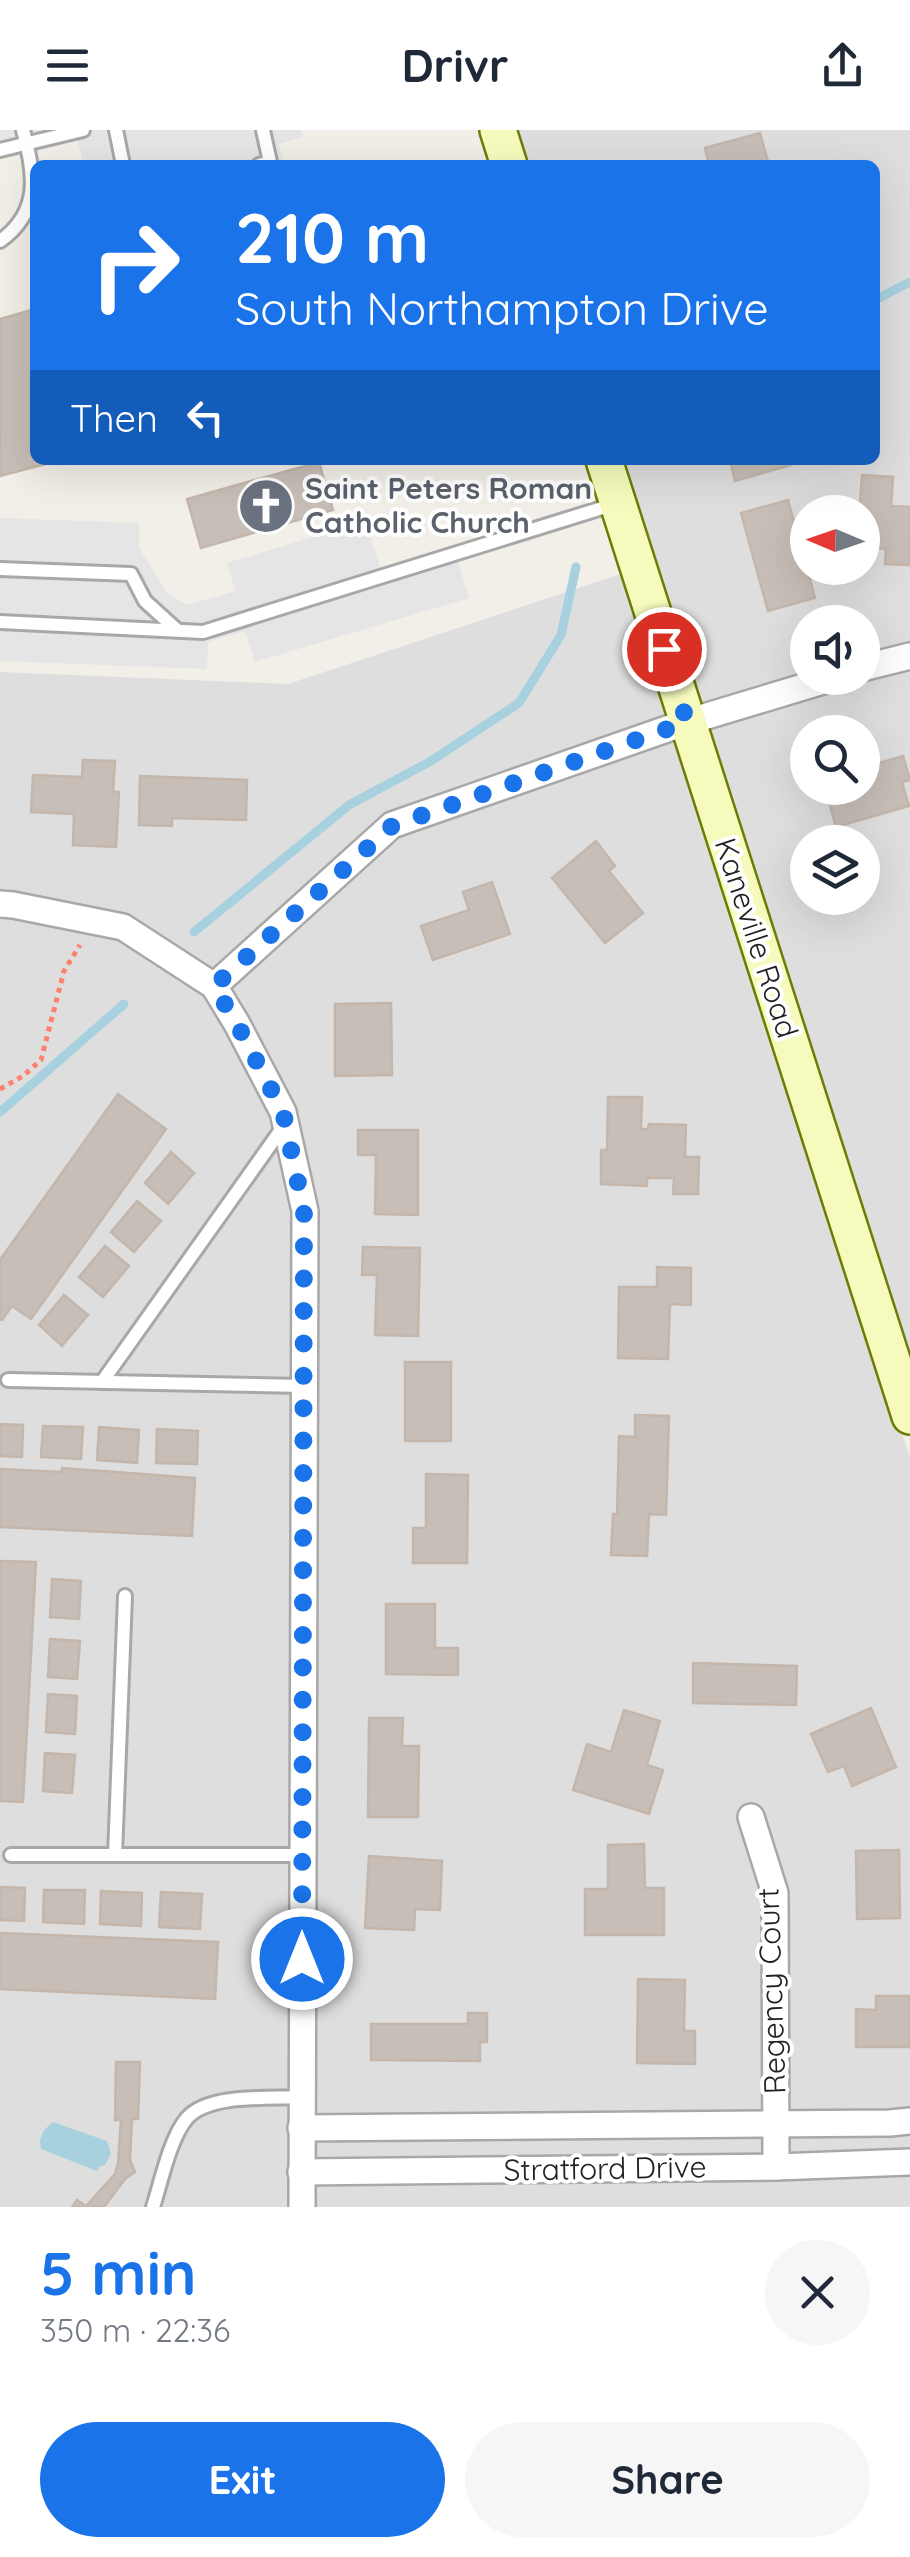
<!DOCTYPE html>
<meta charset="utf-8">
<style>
body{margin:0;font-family:Quicksand,sans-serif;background:#f6f6f7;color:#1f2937;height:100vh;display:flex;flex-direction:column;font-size:38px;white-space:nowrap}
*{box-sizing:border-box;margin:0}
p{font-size:32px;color:#747a83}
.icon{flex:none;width:55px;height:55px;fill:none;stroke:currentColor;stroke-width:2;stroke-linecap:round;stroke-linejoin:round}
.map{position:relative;height:2077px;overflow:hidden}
.details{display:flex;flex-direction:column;background:#fff;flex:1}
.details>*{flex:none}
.banner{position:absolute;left:30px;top:30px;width:850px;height:305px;border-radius:15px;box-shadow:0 10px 40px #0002;background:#1a73e8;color:#fff;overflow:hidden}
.needle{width:65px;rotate:272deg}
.buttons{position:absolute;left:790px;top:365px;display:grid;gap:20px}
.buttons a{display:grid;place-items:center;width:90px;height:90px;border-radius:50%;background:#fff;box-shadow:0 10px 40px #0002;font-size:50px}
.pin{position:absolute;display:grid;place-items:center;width:85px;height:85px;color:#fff;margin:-42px;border:5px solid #fff;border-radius:50%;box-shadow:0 2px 10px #0007}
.me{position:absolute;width:110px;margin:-55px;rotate:0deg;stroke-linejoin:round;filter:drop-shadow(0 0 8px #0008)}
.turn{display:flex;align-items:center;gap:35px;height:210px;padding:0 40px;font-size:45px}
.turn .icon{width:130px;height:130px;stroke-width:2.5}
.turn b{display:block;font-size:70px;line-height:85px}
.then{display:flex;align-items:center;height:95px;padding:0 40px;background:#0003;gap:20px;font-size:38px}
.round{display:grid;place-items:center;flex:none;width:105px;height:105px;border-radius:52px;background:#f6f6f7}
.head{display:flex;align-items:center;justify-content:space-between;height:170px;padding:0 40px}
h1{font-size:60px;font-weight:700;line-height:75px;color:#1a73e8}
.primary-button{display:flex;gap:20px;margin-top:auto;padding:20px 40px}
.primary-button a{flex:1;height:115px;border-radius:60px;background:#1a73e8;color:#fff;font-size:40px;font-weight:700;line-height:115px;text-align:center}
.primary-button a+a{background:#f6f6f7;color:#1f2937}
header{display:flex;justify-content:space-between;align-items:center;height:130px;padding:0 40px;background:#fff;font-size:45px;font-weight:700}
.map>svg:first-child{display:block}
.residential{fill:#dfdede;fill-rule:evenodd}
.parking{fill:#e5e5e5}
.water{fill:#a8d1df}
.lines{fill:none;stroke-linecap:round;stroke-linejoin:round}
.stream{stroke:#a8d1df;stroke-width:9}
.building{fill:#c7beb7;stroke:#c4b6aa;stroke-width:2.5}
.lane-casing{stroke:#a8a8a8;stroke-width:18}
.street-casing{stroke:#a8a8a8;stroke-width:30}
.secondary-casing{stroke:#6c7d03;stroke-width:40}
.path{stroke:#fc826e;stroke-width:5;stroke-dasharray:5 5;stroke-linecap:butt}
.lane{stroke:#fff;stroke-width:12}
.street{stroke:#fff;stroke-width:25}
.secondary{stroke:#f6fbbd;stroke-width:35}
.route{stroke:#1a73e8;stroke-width:18;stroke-dasharray:0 32.4}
.labels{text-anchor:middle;stroke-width:8;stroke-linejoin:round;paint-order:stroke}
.worship-label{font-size:30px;font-weight:bold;fill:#5b616d;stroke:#fff;text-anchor:start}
.street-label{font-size:30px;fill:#212121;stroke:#fff}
</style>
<header><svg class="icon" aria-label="menu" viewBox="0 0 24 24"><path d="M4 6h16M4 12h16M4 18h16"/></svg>Drivr<svg class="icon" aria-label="share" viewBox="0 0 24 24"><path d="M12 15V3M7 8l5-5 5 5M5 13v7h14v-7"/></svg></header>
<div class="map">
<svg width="910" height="2077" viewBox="0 0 910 2077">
<rect width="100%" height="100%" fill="#f2efe8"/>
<g class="residential">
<path d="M510,0h400v1245l-294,-915h259v-295h-354zM808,382h54v56h-54zM808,492h54v56h-54zM808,602h54v56h-54zM808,712h54v56h-54z"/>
<polygon points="627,442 910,1328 910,2077 0,2077 0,542 288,554"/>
</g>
<g class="parking">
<polygon points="0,0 301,0 303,7 279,14 284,35 84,35 77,9 0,28"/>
<polygon points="0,388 139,393 139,418 167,463 188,475 235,461 227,433 366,391 385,453 458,431 469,468 255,532 245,501 208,512 207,539 0,531"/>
</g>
<polygon class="water" points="53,1992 107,2011 111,2024 105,2035 99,2037 97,2041 41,2019 40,2010 44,2000"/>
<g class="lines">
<g class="stream">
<polyline points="875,170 910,152"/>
<polyline points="194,802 349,675 431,631 519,573 561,505 576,437"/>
<polyline points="0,982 124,874"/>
</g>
</g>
<g class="building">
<polygon points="760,3 769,35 709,35 705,18"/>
<polygon points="35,179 35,330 61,330 0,346 0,189"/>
<polygon points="730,330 790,330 791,335 735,351"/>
<polygon points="319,332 333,380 201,418 187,369"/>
<polygon points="862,345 893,347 891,376 910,377 910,435 885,434 886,419 862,417 862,382 841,382 842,373 860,374"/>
<polygon points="788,370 815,468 768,481 741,383"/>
<polygon points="903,626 910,650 902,652 909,676 836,697 825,658 862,658 862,638"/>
<polygon points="83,630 115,631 113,662 119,662 116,717 73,715 74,684 31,682 33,645 82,647"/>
<polygon points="140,646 247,650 246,690 172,688 172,696 139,695"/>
<polygon points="596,711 615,736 609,741 643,783 605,813 552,748"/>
<polygon points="492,752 510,804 433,830 421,796 469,780 463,762"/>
<polygon points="391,873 392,945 335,946 335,874"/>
<polygon points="118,964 166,999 31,1189 12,1176 2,1190 0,1189 0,1130"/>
<polygon points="608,967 642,967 641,999 648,999 649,994 686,995 685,1027 699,1027 698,1064 673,1064 674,1048 647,1048 647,1056 601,1054 601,1020 607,1020"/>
<polygon points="358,1000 418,1000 418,1085 375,1084 376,1025 358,1025"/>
<polygon points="171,1022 194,1043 168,1074 145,1053"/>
<polygon points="137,1071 161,1091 134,1122 111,1102"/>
<polygon points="105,1116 129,1136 103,1167 79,1147"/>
<polygon points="363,1117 420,1118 418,1206 375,1205 377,1145 362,1145"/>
<polygon points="657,1137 691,1138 691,1175 670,1174 668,1229 618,1228 619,1157 657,1157"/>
<polygon points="64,1165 88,1185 62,1216 39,1195"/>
<rect x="405" y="1232" width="46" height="79"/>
<polygon points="635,1285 669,1286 666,1385 649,1384 647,1426 611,1425 613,1384 617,1384 619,1306 635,1307"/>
<polygon points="0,1294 23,1295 22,1327 0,1326"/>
<polygon points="43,1296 83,1297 81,1329 41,1327"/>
<polygon points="99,1297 139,1300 137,1333 97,1330"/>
<polygon points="157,1299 198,1301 197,1334 156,1333"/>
<polygon points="62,1338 195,1348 192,1406 0,1397 0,1339 62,1342"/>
<polygon points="426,1344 468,1345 467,1433 413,1433 413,1398 426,1398"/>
<polygon points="0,1431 36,1432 23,1672 0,1671"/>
<polygon points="52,1449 81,1451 79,1489 50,1487"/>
<polygon points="386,1474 435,1474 435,1518 458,1518 458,1545 386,1544"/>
<polygon points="50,1509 80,1511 77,1549 48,1547"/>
<polygon points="693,1533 797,1536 796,1575 693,1573"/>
<polygon points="48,1564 77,1566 75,1604 46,1602"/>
<polygon points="871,1578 896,1637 852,1656 844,1636 828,1642 811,1604"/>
<polygon points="624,1580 660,1591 647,1635 663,1640 649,1684 573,1660 587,1614 611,1622"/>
<polygon points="369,1588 403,1588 402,1616 419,1616 418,1687 368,1687"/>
<polygon points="45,1623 75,1625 72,1663 43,1661"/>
<polygon points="644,1714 645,1758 664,1758 664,1805 585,1805 585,1759 608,1759 608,1715"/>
<polygon points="899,1720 900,1788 857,1789 856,1721"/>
<polygon points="369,1726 442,1731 440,1780 415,1779 414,1800 365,1798"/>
<polygon points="0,1757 25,1758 24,1791 0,1790"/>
<polygon points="44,1760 85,1760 84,1794 43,1792"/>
<polygon points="101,1761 142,1763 141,1796 100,1794"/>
<polygon points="161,1762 202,1764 200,1799 159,1797"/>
<polygon points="0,1803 218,1812 215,1869 0,1859"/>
<polygon points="638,1849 685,1850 684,1901 695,1901 695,1934 637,1933"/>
<polygon points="876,1866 910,1866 910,1917 856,1917 856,1879 876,1880"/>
<polygon points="468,1883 487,1883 487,1912 480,1912 480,1931 371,1930 371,1894 468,1894"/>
<polygon points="116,1932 140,1932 138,1989 132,1989 130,2030 135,2042 125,2049 104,2077 72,2077 77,2070 86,2076 115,2044 118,2033 121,1990 115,1990"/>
</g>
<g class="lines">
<g class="lane-casing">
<g id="lane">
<polyline points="116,0 123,35"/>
<polyline points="0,20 83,0"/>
<polyline points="259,35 270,32 263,0"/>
<path d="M0,111c41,-29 35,-68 23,-111"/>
<polyline points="0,439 131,444 145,471 177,500"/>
<polyline points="0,492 203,502 615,374"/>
<polyline points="8,1250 304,1256"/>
<polyline points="102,1252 283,997"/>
<polyline points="11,1725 302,1725"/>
<polyline points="115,1725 125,1466"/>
<path d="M153,2077c8,-25 17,-69 34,-89 23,-25 82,-19 114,-21"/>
</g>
</g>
<g class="street-casing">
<g id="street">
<polyline points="862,538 910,526"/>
<polyline points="0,774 13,775 123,797 214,856 237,894 283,982 305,1081 302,2077"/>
<polyline points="214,856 392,695 687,592 833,548"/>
<polyline points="751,1687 775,1763 776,2037"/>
<polyline points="301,1998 890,1993 910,1991"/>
<polyline points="301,2042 776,2037 910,2032"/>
</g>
</g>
<g class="secondary-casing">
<g id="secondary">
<polyline points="498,0 509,35"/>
<polyline points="604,330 910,1286"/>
</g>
</g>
<polyline class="path" points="0,959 23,946 41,930 64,841 80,815"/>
<use href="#lane" class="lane"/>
<use href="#street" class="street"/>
<use href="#secondary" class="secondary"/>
</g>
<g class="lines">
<polyline class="route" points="302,1829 304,1081 283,982 237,894 214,856 392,696 687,592 664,519"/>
</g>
<defs>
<g id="church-disc" transform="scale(2.875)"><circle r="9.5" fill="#6b7280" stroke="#fff"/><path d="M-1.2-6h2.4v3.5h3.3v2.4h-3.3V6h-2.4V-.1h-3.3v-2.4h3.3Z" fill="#fff"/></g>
</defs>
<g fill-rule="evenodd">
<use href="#church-disc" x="266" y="376"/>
</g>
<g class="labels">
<g class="worship-label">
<text x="305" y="369">Saint Peters Roman<tspan x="305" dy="34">Catholic Church</tspan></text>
</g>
<g class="street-label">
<text transform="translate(756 808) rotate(72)" y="10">Kaneville Road</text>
<text transform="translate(772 1861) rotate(-92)" y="10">Regency Court</text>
<text transform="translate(605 2039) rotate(-1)" y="10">Stratford Drive</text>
</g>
</g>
</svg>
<div class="buttons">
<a><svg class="needle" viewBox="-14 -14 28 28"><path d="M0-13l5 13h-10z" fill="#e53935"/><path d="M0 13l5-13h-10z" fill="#747a83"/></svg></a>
<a><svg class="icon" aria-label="sound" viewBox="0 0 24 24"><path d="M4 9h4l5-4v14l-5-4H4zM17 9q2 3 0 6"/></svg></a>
<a><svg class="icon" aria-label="search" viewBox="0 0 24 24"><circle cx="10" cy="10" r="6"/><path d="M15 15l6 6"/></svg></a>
<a><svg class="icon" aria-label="layers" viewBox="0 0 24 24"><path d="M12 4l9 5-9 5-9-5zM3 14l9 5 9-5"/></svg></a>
</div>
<div class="pin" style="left:664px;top:519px;background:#d93025"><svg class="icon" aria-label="arrive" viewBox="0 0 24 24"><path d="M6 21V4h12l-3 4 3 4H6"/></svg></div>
<svg class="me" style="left:302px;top:1829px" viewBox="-20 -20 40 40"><circle r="17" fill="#1a73e8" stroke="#fff" stroke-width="3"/><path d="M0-11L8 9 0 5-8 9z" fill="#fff"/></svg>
<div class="banner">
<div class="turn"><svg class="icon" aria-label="right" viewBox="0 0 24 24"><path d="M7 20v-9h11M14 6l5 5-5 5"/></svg><div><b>210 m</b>South Northampton Drive</div></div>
<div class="then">Then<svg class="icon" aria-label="left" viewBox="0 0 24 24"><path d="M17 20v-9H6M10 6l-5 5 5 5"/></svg></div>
</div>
</div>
<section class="details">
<div class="head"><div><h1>5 min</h1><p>350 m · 22:36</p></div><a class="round"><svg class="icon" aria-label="close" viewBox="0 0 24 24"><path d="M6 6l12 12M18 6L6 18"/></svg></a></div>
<div class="primary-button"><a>Exit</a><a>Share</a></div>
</section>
